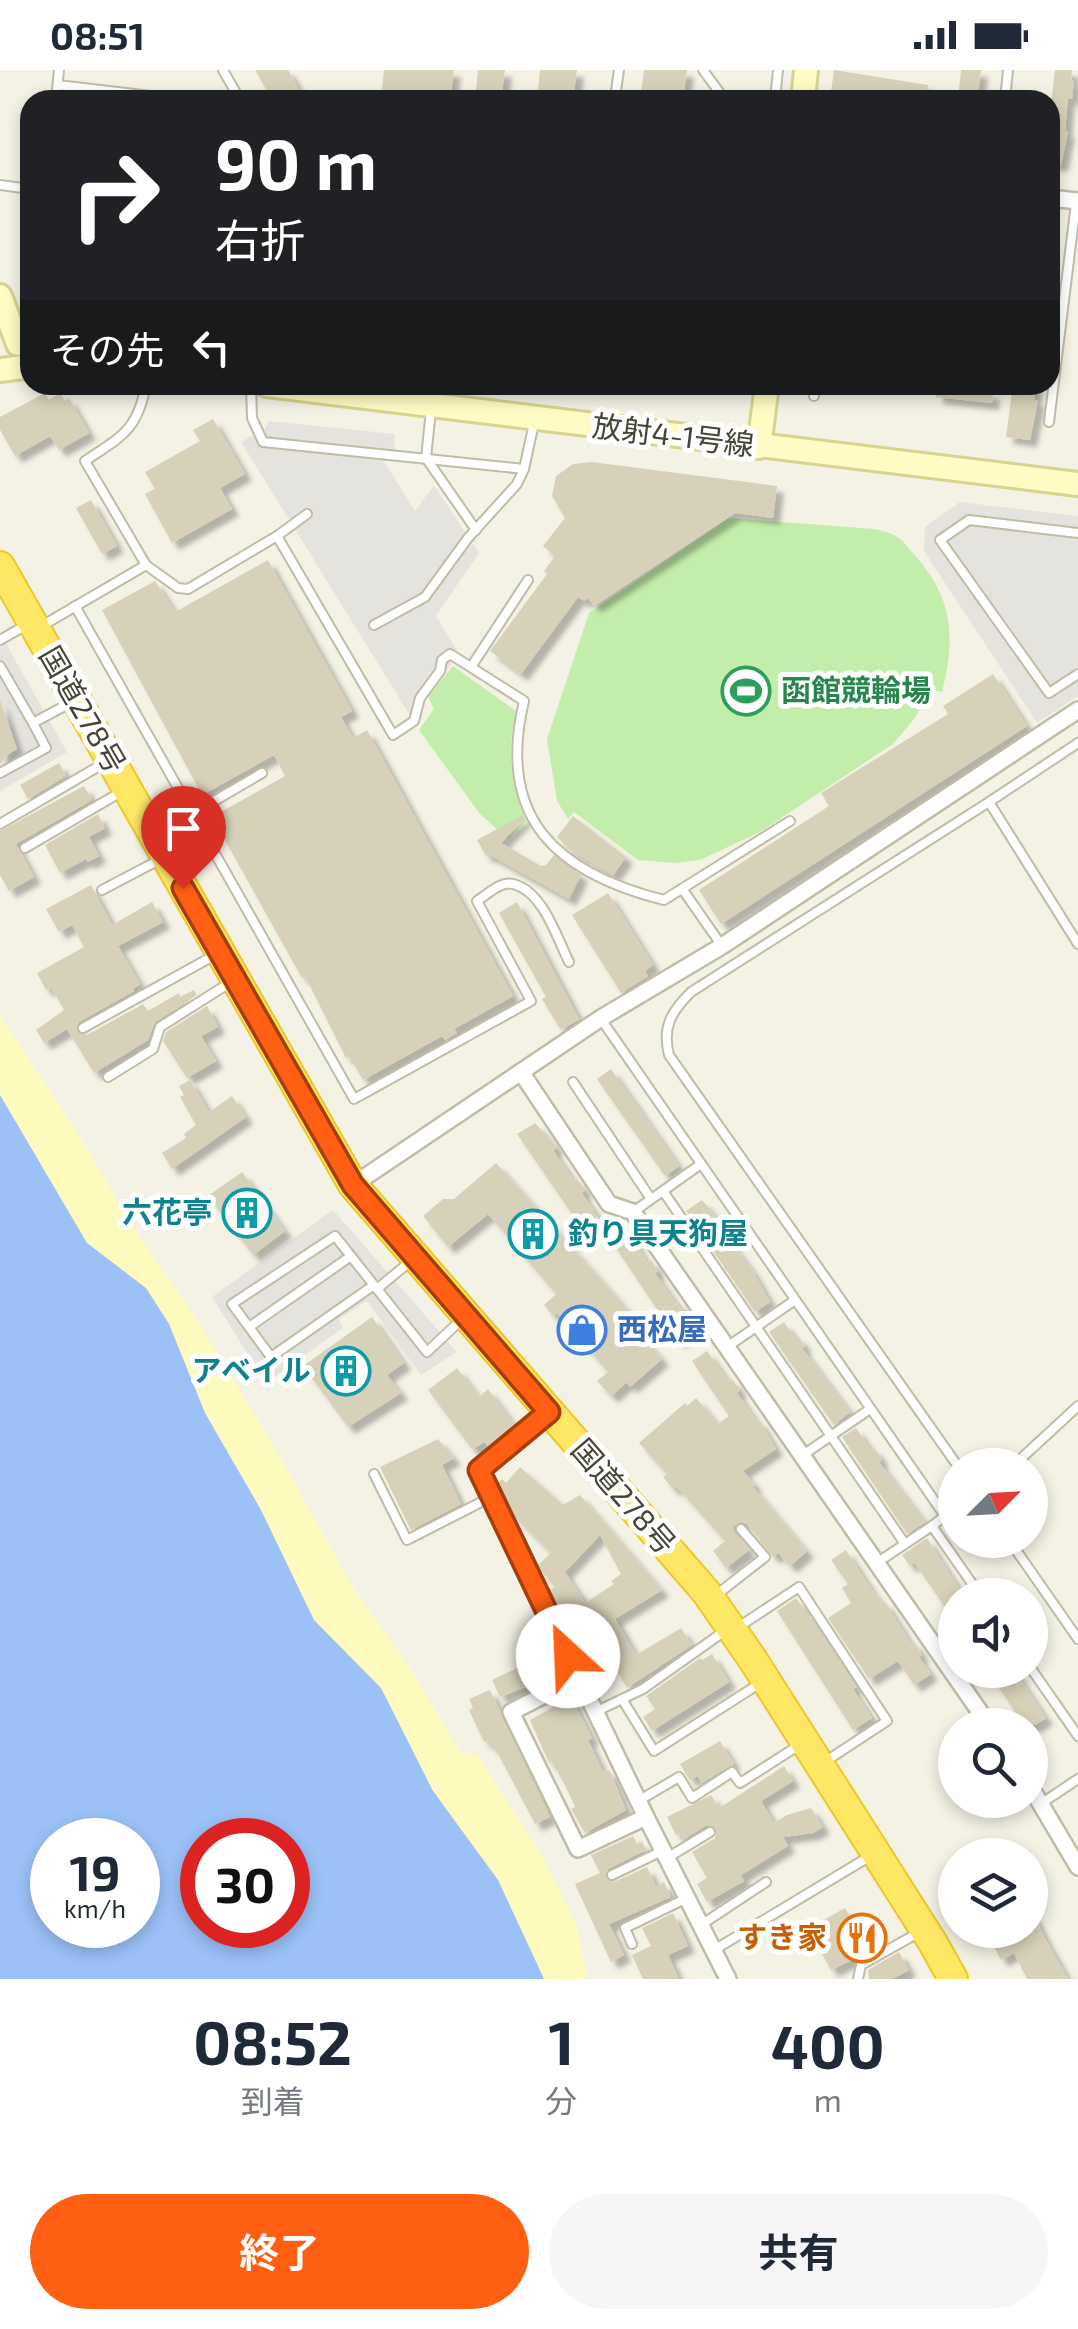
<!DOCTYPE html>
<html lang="ja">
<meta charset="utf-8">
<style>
body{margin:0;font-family:"Exo 2","Noto Sans JP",sans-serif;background:#f6f6f7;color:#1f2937;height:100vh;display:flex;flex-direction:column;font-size:38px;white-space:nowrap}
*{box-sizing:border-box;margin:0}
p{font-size:32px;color:#747a83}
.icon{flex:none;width:55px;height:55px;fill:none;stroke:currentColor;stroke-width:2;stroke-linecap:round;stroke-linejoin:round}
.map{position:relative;height:1909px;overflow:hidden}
.side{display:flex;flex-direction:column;background:#fff;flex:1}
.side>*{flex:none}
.guide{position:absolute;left:20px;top:20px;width:1040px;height:305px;border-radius:30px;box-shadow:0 5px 15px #0003;background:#202124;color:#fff;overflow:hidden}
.needle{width:65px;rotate:66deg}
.buttons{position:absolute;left:938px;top:1378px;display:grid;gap:20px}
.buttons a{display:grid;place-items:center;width:110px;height:110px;border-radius:50%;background:#fff;box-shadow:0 5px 15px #0003;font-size:50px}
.speed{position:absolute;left:30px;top:1748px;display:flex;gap:20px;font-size:50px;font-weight:700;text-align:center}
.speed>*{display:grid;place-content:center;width:130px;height:130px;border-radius:50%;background:#fff;box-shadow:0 5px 15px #0003;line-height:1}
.speed small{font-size:25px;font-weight:400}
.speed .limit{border:15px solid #d22;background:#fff;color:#111}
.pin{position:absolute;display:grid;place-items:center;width:85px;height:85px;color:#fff;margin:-102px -42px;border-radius:50% 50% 50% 0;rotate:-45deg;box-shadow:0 0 10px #0007}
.pin .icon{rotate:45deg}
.me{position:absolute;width:110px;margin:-55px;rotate:335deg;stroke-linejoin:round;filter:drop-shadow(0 0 8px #0008)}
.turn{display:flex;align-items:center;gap:35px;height:210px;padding:0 30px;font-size:45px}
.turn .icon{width:130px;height:130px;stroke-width:2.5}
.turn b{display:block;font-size:70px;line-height:85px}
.then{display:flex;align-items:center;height:95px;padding:0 30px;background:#0003;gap:20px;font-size:38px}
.eta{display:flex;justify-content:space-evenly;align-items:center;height:170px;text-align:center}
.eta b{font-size:60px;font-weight:700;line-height:70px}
.action{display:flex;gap:20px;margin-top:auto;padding:20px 30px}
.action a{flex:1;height:115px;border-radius:60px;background:#ff5f12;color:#fff;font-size:40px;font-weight:700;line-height:115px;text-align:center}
.action a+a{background:#f6f6f7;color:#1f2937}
.status{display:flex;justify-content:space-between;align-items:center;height:70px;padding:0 50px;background:#fff;direction:ltr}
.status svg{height:28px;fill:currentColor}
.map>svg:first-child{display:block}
.green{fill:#c3edaa}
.sand{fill:#fdfabd}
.parking{fill:#e5e3de}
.water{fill:#9bc1f7;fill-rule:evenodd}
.building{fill:#d7d1b9;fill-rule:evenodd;filter:url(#shadow)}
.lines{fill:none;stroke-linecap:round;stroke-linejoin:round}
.lane-casing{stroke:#c1bca7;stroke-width:12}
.street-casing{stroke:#c1bca7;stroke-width:20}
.secondary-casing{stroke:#d8d390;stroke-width:28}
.highway-casing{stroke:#edc727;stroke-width:32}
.lane{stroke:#fff;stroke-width:8}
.street{stroke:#fff;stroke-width:15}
.secondary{stroke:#fffbc5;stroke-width:22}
.highway{stroke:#ffe766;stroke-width:28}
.route-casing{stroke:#a63e0c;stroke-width:25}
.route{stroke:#ff5f12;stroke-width:18}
.labels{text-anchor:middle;stroke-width:10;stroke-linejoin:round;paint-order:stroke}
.street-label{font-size:30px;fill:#484334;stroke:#fff}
.leisure-label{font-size:30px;font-weight:bold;fill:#27864d;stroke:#fff;text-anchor:start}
.culture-label{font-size:30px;font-weight:bold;fill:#0d838f;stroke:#fff;text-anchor:end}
.shop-label{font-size:30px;font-weight:bold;fill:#366cbe;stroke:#fff;text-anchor:start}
.food-label{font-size:30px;font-weight:bold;fill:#c56008;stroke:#fff;text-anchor:end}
</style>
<div class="status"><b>08:51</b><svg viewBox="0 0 49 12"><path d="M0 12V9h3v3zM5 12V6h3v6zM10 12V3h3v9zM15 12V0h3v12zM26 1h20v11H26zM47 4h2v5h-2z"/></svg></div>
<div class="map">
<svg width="1078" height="1909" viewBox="0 0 1078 1909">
<defs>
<filter id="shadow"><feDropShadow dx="7" dy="7" stdDeviation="2.5" flood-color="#0004"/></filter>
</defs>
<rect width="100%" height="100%" fill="#f4f2e5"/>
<g class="green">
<path d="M729,448l145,11c27,6 26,9 44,30 36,42 37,81 24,133l-12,-3 -15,29 -22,26 -133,88 -60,28 -25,3 -37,-3 -64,-48 -6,7 -11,-18 -10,-62 42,-126z"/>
<path d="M453,596l63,45c-10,44 -5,69 10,110l-18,18 -28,-25 -61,-84 15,-21 -6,-12z"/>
</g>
<polygon class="sand" points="0,945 76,1060 137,1163 194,1245 276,1380 356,1522 407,1593 461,1683 477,1684 543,1787 576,1852 586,1901 584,1909 544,1909 498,1810 433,1721 381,1618 314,1550 261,1440 205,1343 169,1254 146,1218 87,1173 0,1025"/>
<g class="parking">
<polygon points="269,351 395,364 393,391 384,391 415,441 434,415 479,483 436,546 459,584 411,647 241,372 265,359"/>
<polygon points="960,432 1078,446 1078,626 1037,653 924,481 925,457"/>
<polygon points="0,563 67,682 0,721"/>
<polygon points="333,1140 457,1282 421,1305 367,1231 339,1249 343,1258 266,1313 212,1227"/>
</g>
<path class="water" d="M0,1025l87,148 59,45 23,36 36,89 56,97 53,110 67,68 52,103 65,89 46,99h-544zM52,1770h86v85h-86zM202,1770h86v85h-86z"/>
<g class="building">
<polygon points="255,0 288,0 302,25 292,30 272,30"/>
<polygon points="384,0 454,0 450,30 381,30"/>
<polygon points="478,0 505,0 501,30 475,30"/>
<polygon points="540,0 577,0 573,30 537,30"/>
<polygon points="644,0 687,0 683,30 640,30"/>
<polygon points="834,0 928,15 926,30 830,30"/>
<polygon points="961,0 981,0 977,30 958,30"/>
<polygon points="1055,0 1072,0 1071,10 1074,10 1072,29 1068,28 1065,61 1068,61 1061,95 1050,93 1050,42"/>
<polygon points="937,315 958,315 993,323 992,333 936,327"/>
<polygon points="1013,315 1036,315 1034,330 1038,330 1030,370 1006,367"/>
<polygon points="45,323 49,330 60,323 65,331 69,328 89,363 59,380 50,366 15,386 0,360 0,347"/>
<polygon points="213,349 245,404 220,418 232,439 172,473 145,424 155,419 145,402 200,371 193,360"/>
<polygon points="592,392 777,416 773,448 735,443 594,536 588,528 584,531 578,527 521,604 490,581 547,504 544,501 555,486 543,476 565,448 552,426 556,406 573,394"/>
<polygon points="91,430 117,476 102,484 76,438"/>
<polygon points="268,490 352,641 341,647 353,668 367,660 513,926 454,959 457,963 445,970 442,966 363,1010 349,986 346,988 305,906 302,908 212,747 285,706 274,685 202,725 102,540 155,511 175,542"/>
<polygon points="993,604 1027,656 721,854 699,820 829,736 821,723 948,644 943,636"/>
<polygon points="0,630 17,679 7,685 0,694"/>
<polygon points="59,693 66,706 28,729 20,715"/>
<polygon points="84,716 92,730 16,774 34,807 9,821 0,805 0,761"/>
<polygon points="98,744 105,758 89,767 99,786 88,792 86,789 60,803 45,775"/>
<polygon points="523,745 525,748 501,773 541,796 546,795 554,785 581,805 569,829 490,785 486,786 477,770"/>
<polygon points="573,746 626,787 613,805 570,780 557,767"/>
<polygon points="91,815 112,855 152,832 163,852 118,876 140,914 133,919 134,921 79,952 77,962 87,965 143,934 148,941 179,923 180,927 194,920 197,925 155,952 148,970 94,1003 67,959 44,973 36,960 64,940 51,917 46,920 37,903 84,877 72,855 59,862 46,839"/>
<polygon points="608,823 653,895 645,901 648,906 621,923 572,845"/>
<polygon points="517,832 579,949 561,960 542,929 546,927 499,843"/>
<polygon points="207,936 218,957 201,966 216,991 187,1008 163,971 166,962"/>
<polygon points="611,999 679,1096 665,1106 597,1009"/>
<polygon points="190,1010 209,1042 232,1026 246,1047 172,1099 162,1083 186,1068 184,1064 196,1055 180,1027 184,1025 179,1016"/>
<polygon points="535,1053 557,1077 553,1080 574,1111 577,1109 585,1120 582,1123 601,1152 585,1163 517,1064"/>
<polygon points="496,1093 644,1258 639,1262 662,1289 630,1317 627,1312 611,1326 597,1311 608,1302 557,1243 553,1246 544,1235 556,1224 488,1144 448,1177 423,1146 443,1129 454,1129"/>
<polygon points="242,1102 285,1161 253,1185 208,1126"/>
<polygon points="702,1130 724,1157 721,1159 752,1200 770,1232 755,1242 686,1141"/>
<polygon points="627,1160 647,1192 651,1190 658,1201 655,1203 676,1234 679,1232 687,1244 683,1246 693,1260 678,1271 610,1169"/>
<polygon points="372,1247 404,1293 387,1305 401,1323 348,1357 303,1296"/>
<polygon points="784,1252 795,1268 798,1266 805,1276 802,1278 850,1342 834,1355 769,1262"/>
<polygon points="707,1281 729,1312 732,1309 740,1320 737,1323 757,1352 759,1350 776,1379 743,1401 755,1415 753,1417 807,1481 790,1496 778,1483 773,1487 747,1454 741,1452 734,1456 734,1461 749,1480 726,1498 713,1481 725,1471 676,1416 673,1419 663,1407 667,1404 639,1373 685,1333 687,1336 696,1328 718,1354 729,1346 692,1291"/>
<polygon points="457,1298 479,1327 488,1319 514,1354 488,1377 485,1372 472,1379 428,1320"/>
<polygon points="856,1358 871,1380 874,1378 882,1390 879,1392 925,1452 907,1464 842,1367"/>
<polygon points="438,1369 454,1388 442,1395 461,1434 411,1460 380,1397"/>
<path d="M520,1397l43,38 17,-10 82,95 -47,29 21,36 45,-27 11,17 -65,43 -33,-57 -14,8 -31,-49 6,-3 -18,-21 14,-13 -38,-38 -15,-32 4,-4 4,4zM600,1465l21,39 -10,7 3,3 -29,19 -20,-31z"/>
<polygon points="927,1468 963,1525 955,1525 955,1552 914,1492 910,1496 902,1485"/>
<polygon points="846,1480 871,1519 883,1534 885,1532 911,1574 914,1572 922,1585 919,1587 931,1604 914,1615 898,1591 869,1609 828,1548 851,1533 842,1518 848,1514 831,1490"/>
<polygon points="796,1528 856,1617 853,1619 872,1648 853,1660 777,1541"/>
<polygon points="546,1584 556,1605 500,1627 492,1610"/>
<polygon points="712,1584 729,1612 652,1661 643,1647 655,1639 646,1626 700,1588 702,1590"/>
<polygon points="987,1600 1014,1600 1046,1648 1035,1655 1024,1655"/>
<polygon points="490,1620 550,1747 535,1754 494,1676 491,1678 488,1670 484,1672 469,1640 473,1638 469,1629"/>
<polygon points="571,1627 592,1668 588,1670 602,1700 610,1701 626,1740 585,1763 571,1739 575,1737 566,1717 552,1692 549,1693 530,1650"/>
<polygon points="720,1671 734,1694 701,1713 698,1706 690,1710 680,1694"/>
<polygon points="784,1696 793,1711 761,1731 774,1753 787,1745 811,1738 823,1757 813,1763 783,1767 788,1776 741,1805 744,1811 707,1832 697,1814 707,1808 692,1782 715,1768 717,1759 707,1755 684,1769 680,1763 676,1765 667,1747 711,1725 719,1738"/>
<polygon points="633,1766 637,1774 642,1772 646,1780 608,1799 606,1809 614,1812 647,1797 656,1816 664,1812 671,1827 609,1854 624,1885 611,1892 575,1814 600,1803 591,1785"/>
<polygon points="845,1838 870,1881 831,1900 808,1859"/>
<polygon points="1030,1839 1047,1872 1068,1909 1027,1909 1014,1883 1001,1890 992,1873 1015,1860 1030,1860"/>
<polygon points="673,1843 688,1876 668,1885 679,1909 643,1909 632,1885 651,1876 642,1858"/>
<polygon points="899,1882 909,1900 892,1909 869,1909 868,1900"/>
</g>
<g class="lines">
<g class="lane-casing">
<g id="lane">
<polyline points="223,0 240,30"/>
<polyline points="703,0 725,30"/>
<polyline points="58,15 185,30"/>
<polyline points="615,28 619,0"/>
<polyline points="56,30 59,0"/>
<polyline points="775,30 778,0"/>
<polyline points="1005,30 1008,0"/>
<polyline points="0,115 30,119"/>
<polyline points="251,315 252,348 263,372 524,399 534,353"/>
<polyline points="814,326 815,315"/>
<polyline points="431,340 426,388 476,460"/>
<polyline points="1049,352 1076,133"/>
<polyline points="1078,463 969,450 940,470 1049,623 1078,604"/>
<polyline points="277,466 307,444"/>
<path d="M146,495l32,23 10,1 89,-53 116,199 21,-14 6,-23 20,-27 2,-11 8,-6 74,47c-28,117 32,172 140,199l126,-79"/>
<path d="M75,536l279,493 177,-98 -54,-100c10,-6 23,-20 36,-17 30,7 44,54 56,78"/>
<polyline points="374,555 425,527 468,468 517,414 524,399"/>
<path d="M40,557l106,-62 -61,-104c37,-25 52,-30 61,-76"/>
<polyline points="0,570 28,554"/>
<polyline points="0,596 33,653 72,632"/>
<polyline points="471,597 528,510"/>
<polyline points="1078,673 989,732 1078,874"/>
<polyline points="0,703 46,678 33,653"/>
<polyline points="192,744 262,703"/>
<polyline points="0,754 106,692"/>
<polyline points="25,778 121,722"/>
<polyline points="102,820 161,789"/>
<polyline points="683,820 722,876"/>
<polyline points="601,949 945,1446 932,1456"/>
<polyline points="83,958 215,885"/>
<polyline points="108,1007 153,979 160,957 231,912"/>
<polyline points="573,1012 651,1129"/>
<polyline points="663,1121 905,1474"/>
<polyline points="633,1142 701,1094"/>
<polyline points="374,1215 271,1287 232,1234 335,1166 427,1282 461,1250"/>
<polyline points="377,1219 412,1190"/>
<polyline points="249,1257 351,1186"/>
<polyline points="727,1277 795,1230"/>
<polyline points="803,1385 870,1339"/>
<path d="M957,1395l-288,-410c-7,-28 2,-43 22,-63l298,-190"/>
<polyline points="1014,1395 1078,1336"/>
<polyline points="374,1404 407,1470 491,1427"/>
<polyline points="1009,1470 1078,1569"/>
<polyline points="878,1492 932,1456 980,1525"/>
<polyline points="715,1526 765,1487 741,1459"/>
<polyline points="737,1558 799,1517 887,1651 823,1693"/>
<polyline points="1030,1597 1078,1666"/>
<polyline points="622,1629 654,1681 762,1612"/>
<polyline points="595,1642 643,1619 726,1560"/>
<polyline points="638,1731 679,1707 692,1728 732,1702 740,1713 801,1674"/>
<polyline points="1042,1733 1078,1709"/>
<polyline points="667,1788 710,1762"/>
<polyline points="612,1805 662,1781"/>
<polyline points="701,1855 766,1812"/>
<polyline points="632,1874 625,1858 687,1828"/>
<polyline points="714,1880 872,1785"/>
<polyline points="858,1909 861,1895 918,1863"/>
</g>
</g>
<g class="street-casing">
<g id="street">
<polyline points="1050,128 1078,131"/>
<polyline points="521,1002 609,1134 633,1142 989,1655"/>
<polyline points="353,1115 601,948 722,876 1078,640"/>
<polyline points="549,1341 479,1400 646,1747 728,1909"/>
<polyline points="578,1608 511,1642 578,1779 646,1747"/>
<polyline points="1030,1716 1078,1797"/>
</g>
</g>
<g class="secondary-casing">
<g id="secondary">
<polyline points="803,30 806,0"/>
<polyline points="0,226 18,274"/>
<polyline points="0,300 30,296"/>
<polyline points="267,315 1078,414"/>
<polyline points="759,377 767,315"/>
</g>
</g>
<g class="highway-casing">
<polyline id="highway" points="0,496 353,1115 706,1522 753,1590 933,1873 953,1909"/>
</g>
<use href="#lane" class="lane"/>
<use href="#street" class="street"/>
<use href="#secondary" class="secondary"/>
<use href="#highway" class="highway"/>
</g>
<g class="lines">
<g class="route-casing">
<polyline id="route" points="183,818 353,1115 549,1342 479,1400 568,1586"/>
</g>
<use href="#route" class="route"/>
</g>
<defs>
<g id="stadium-ring" transform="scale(2.5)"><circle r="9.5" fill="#fff" stroke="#2e9e5b" stroke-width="1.5"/><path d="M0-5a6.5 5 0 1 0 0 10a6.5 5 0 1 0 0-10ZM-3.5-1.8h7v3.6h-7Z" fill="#2e9e5b"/></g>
<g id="building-ring" transform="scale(2.5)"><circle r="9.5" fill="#fff" stroke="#0f9aa8" stroke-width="1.5"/><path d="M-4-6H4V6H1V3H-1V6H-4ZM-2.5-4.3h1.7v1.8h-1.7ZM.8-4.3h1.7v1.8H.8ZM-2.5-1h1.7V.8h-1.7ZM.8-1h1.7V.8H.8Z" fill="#0f9aa8"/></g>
<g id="shop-ring" transform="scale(2.5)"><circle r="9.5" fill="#fff" stroke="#3f7fe0" stroke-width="1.5"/><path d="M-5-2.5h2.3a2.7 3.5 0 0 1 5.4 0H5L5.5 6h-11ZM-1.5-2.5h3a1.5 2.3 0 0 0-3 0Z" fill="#3f7fe0"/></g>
<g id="restaurant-ring" transform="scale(2.5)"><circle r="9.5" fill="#fff" stroke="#e8710a" stroke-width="1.5"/><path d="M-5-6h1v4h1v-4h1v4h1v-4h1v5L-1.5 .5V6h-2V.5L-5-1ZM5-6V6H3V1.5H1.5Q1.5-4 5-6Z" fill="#e8710a"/></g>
</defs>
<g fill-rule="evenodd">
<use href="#stadium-ring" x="746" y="621"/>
<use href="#building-ring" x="247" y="1143"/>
<use href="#building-ring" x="533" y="1164"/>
<use href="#shop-ring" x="582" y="1260"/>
<use href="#building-ring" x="346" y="1301"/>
<use href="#restaurant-ring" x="862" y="1868"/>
</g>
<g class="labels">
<g class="street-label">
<text transform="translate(673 366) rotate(7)" y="10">放射4-1号線</text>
<text transform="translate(82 640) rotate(60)" y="10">国道278号</text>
<text transform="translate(623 1427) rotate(49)" y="10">国道278号</text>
</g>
<g class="leisure-label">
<text x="781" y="631">函館競輪場</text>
</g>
<g class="culture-label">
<text x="212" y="1153">六花亭</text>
<text x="568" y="1174" text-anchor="start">釣り具天狗屋</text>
<text x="311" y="1311">アベイル</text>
</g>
<g class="shop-label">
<text x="617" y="1270">西松屋</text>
</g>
<g class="food-label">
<text x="827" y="1878">すき家</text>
</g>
</g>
</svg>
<div class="buttons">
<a><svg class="needle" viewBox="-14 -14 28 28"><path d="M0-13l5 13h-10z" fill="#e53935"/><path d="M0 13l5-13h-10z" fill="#747a83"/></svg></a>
<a><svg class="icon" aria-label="sound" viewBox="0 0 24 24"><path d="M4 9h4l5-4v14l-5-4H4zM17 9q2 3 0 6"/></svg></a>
<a><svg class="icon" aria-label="search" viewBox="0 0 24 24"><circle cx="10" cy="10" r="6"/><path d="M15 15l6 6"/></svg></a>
<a><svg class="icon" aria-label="layers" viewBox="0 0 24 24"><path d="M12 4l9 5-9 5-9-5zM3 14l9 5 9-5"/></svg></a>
</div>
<div class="speed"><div>19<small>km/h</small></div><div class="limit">30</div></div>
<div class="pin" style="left:183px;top:818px;background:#d93025"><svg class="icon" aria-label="arrive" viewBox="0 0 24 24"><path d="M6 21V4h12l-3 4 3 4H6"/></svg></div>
<svg class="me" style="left:568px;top:1586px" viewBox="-20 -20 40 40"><circle r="19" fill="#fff"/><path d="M0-13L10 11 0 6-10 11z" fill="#ff5f12"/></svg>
<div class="guide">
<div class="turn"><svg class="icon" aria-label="right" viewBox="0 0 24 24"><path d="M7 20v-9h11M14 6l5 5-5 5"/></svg><div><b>90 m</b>右折</div></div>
<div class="then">その先<svg class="icon" aria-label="left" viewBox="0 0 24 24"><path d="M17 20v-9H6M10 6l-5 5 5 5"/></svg></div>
</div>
</div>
<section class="side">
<div class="eta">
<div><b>08:52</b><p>到着</p></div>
<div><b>1</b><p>分</p></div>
<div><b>400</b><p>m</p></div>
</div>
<div class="action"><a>終了</a><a>共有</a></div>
</section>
